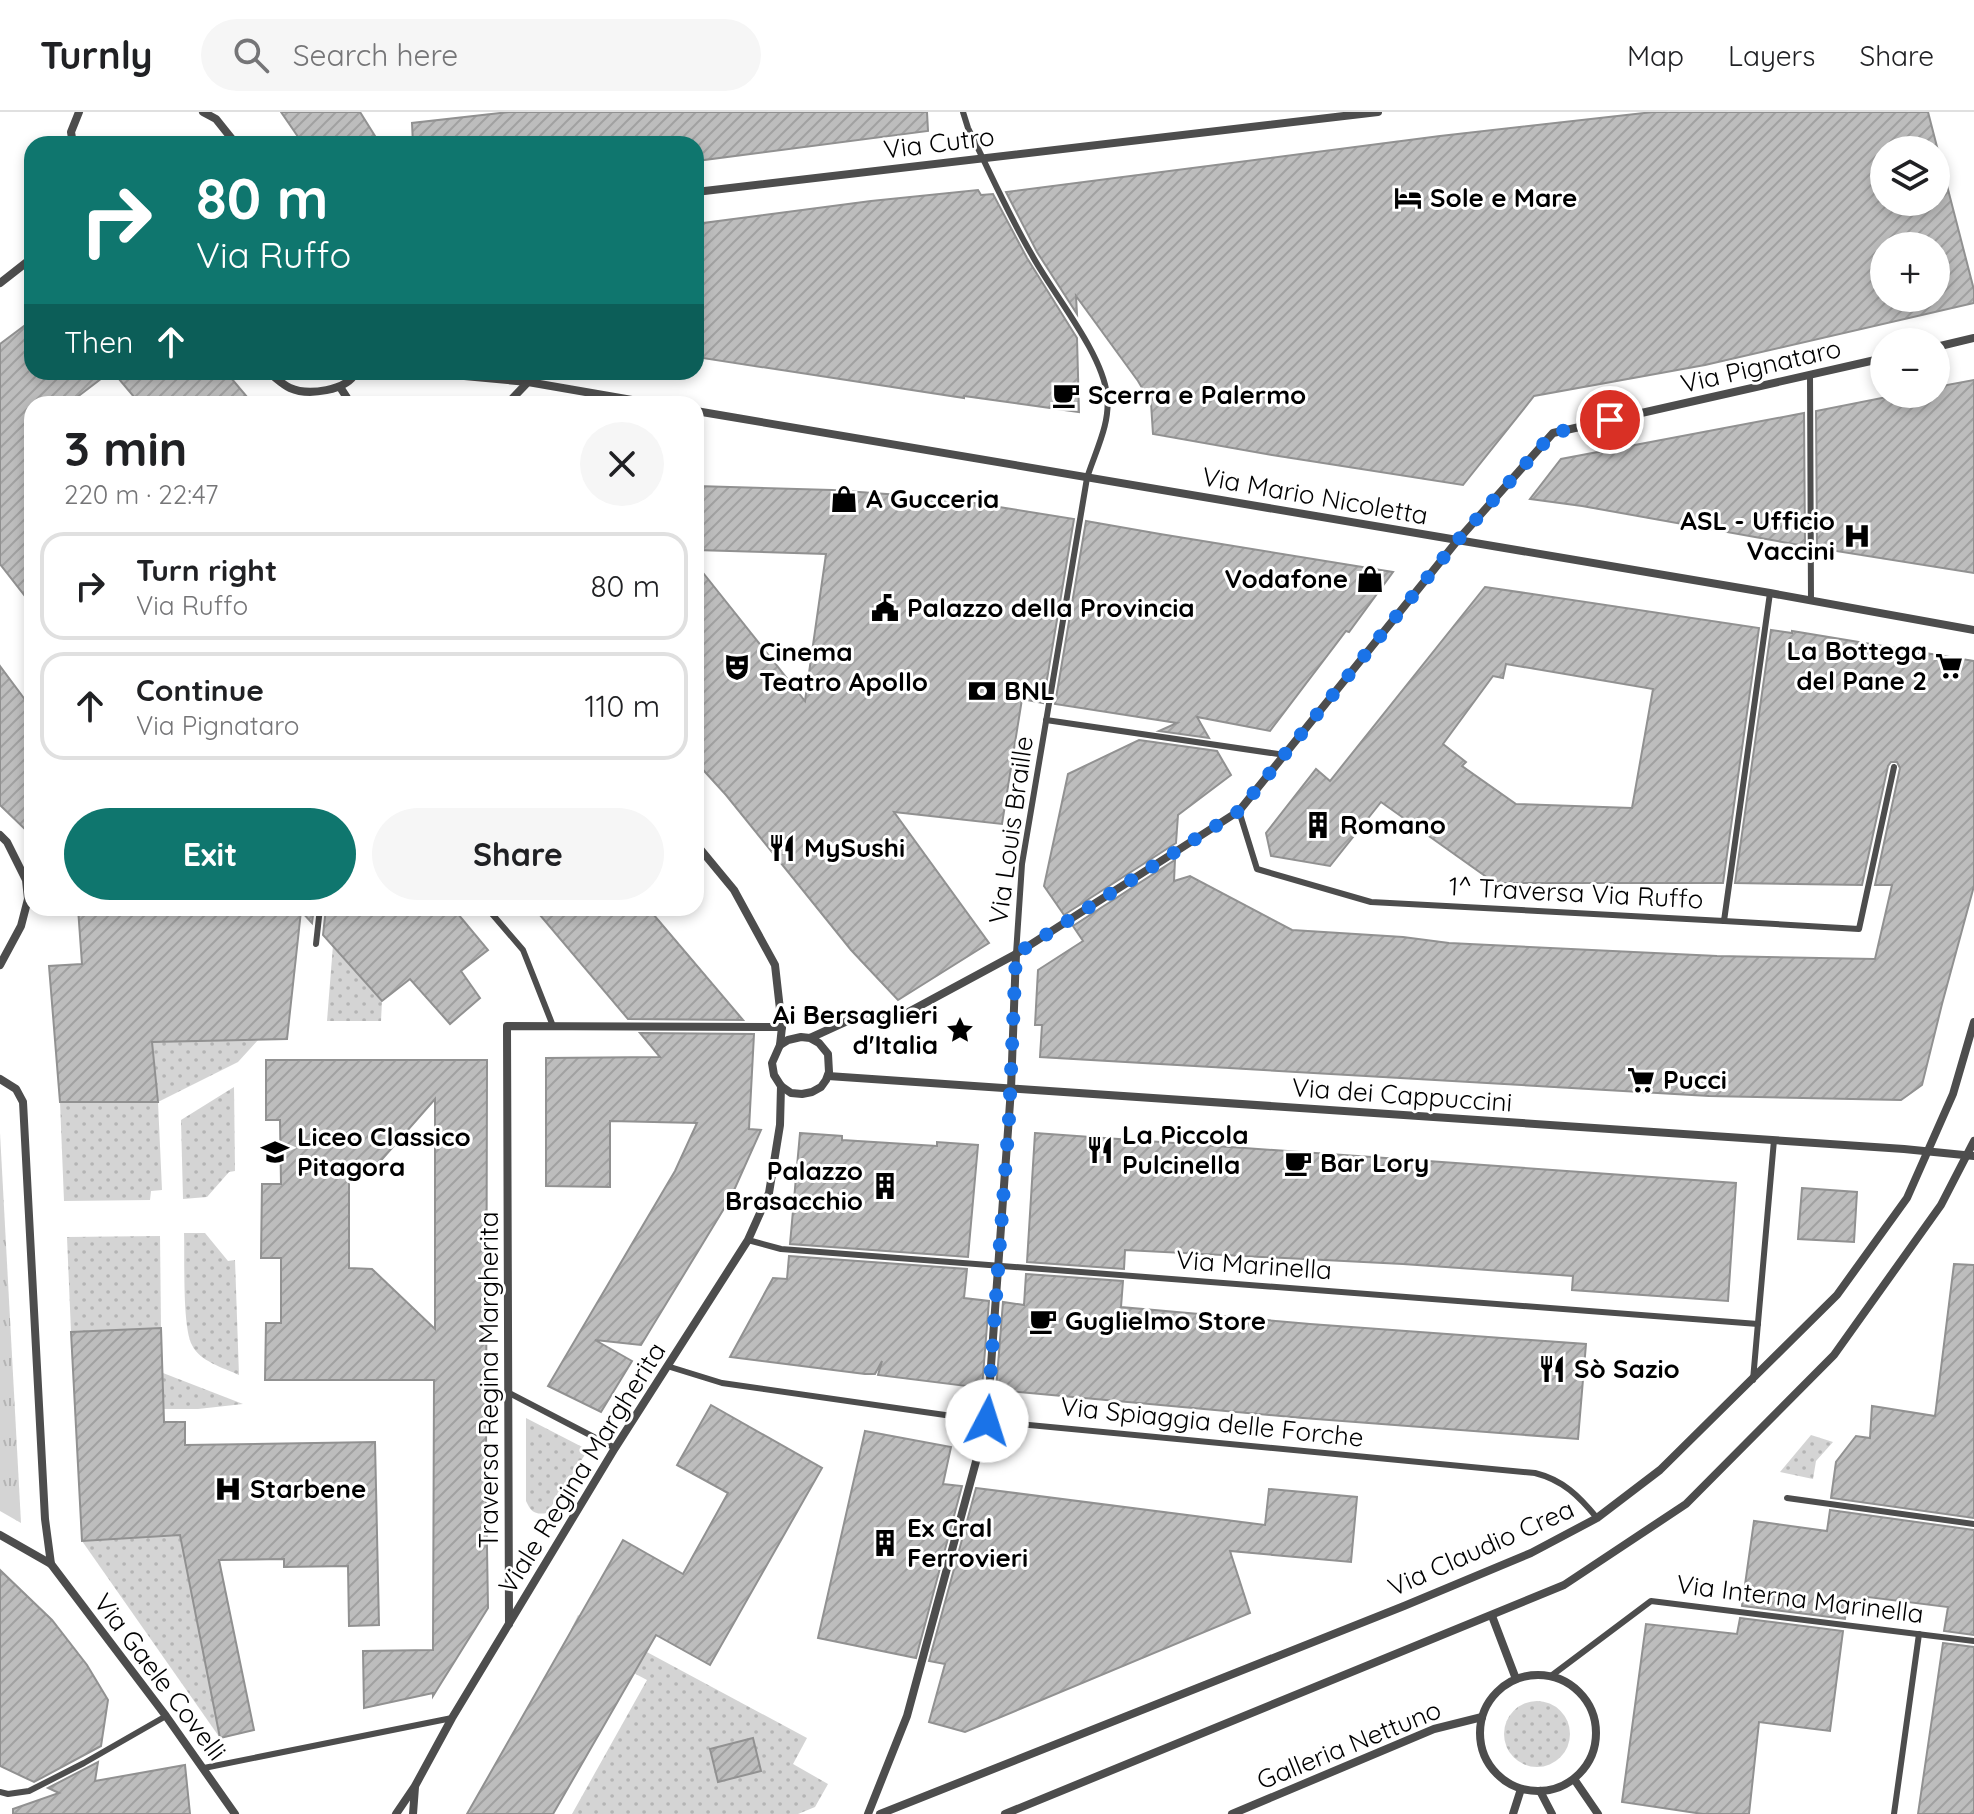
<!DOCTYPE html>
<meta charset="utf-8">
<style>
body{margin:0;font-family:Quicksand,sans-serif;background:#f6f6f6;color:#202124;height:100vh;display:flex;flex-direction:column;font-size:30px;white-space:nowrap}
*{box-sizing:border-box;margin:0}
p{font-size:26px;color:#757577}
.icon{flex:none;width:44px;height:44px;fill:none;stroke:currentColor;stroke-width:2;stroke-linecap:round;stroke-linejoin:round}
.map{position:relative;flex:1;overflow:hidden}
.details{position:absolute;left:24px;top:284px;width:680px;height:520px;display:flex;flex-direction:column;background:#fff;border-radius:24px;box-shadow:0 4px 12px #0003}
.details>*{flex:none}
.guide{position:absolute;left:24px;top:24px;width:680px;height:244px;border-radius:24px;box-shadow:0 4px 12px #0003;background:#0f766e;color:#fff;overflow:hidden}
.tools{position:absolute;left:1870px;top:24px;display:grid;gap:16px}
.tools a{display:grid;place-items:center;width:80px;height:80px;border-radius:50%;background:#fff;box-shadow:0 4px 12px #0003;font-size:40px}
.pin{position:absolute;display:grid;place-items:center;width:68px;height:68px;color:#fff;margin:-34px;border:4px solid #fff;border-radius:50%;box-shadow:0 2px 8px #0007}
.me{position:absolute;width:88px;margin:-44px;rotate:5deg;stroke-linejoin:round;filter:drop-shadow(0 0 6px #0008)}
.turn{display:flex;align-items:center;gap:28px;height:168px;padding:0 40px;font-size:36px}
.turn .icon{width:104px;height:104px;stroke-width:2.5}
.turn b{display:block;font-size:56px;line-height:68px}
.then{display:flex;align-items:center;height:76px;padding:0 40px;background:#0003;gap:16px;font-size:30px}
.round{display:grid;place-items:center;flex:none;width:84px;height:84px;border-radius:42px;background:#f6f6f6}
.summary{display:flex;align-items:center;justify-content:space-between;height:136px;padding:0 40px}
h1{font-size:48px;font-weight:800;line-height:60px}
.cta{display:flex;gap:16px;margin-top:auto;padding:16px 40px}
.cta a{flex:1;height:92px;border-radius:48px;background:#0f766e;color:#fff;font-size:32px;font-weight:800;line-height:92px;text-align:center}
.cta a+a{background:#f6f6f6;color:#202124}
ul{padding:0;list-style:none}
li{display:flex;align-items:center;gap:24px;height:108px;margin:0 16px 12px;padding:0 24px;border:4px solid #e0e0e0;border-radius:24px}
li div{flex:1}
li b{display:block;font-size:30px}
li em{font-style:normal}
header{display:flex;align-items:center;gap:48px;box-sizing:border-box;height:112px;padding:0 40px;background:#fff;border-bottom:2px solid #e0e0e0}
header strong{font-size:38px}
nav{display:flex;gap:44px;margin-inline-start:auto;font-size:28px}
.search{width:560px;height:72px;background:#f6f6f6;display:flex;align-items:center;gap:20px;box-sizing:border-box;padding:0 28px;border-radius:44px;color:#757577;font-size:30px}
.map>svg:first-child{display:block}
.grass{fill:url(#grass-dots)}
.park{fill:url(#park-tufts)}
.building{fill:url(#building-hatch);stroke:#919191;stroke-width:2;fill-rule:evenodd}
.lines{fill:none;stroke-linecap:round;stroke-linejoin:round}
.lane{stroke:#4d4d4d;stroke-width:6}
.street{stroke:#4d4d4d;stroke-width:8}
.route{stroke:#1a73e8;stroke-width:14;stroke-dasharray:0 25.2}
.labels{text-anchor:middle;stroke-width:6;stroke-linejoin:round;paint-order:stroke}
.street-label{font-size:26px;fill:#000;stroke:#fff}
.poi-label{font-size:26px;font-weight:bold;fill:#000;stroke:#fff;text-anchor:start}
</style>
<header>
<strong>Turnly</strong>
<div class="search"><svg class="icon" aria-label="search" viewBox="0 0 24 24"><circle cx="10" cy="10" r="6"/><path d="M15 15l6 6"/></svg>Search here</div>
<nav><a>Map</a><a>Layers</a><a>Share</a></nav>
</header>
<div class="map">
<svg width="1974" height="1702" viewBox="0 0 1974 1702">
<defs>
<pattern id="grass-dots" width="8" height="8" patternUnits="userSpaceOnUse" patternTransform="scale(2)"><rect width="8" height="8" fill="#d4d4d4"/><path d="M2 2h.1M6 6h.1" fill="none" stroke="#b4b4b4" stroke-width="1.8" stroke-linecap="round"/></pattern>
<pattern id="park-tufts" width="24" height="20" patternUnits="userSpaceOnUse" patternTransform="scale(2)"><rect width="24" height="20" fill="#d4d4d4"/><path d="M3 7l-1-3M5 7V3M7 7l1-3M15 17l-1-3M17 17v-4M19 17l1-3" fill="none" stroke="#b4b4b4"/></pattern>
<pattern id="building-hatch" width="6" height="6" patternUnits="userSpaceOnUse" patternTransform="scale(2)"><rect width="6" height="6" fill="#bdbdbd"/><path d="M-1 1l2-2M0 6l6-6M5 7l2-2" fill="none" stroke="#a1a1a1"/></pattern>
</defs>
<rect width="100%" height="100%" fill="#fff"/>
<g class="grass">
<polygon points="333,833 382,889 381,909 327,909"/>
<polygon points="258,928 238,950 158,990 162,1078 151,1079 150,1088 64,1089 60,990 158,990 152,930"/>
<polygon points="234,975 235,1059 229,1060 207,1085 183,1087 181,1008"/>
<path d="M184,1121h21l23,28 7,-1 4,115c-15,-7 -40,-14 -47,-30 -10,-19 -7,-87 -8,-112z"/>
<polygon points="160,1124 161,1216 71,1220 67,1125"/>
<polygon points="163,1261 243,1292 198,1297 164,1297"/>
<path d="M526,1306l62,32 -41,63c-12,2 -16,-1 -21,-12z"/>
<polygon points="1811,1323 1833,1330 1816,1349 1813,1367 1780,1360"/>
<polygon points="180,1423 220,1626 82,1429"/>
<polygon points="578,1503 807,1626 793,1652 828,1672 815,1695 798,1702 572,1702 647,1568 567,1526"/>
<circle cx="1537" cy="1622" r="33"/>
</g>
<polygon class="park" points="0,1021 21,1411 0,1399"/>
<g class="building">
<polygon points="281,0 360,0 380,32 303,32"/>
<polygon points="509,0 927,0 928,19 696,49 696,32 413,32 412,11"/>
<path d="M1653,0h275l46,178v13l-269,62 -171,31 -71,89 -191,-30 -119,-21 -2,-31 -13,-22 -62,-85 1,18 -40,-62 -31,-60 434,-56zM1884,38h52v52h-52zM1884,134h52v52h-52z"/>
<polygon points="978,78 981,83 993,82 1027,146 1077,226 1079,300 964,284 964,286 696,245 696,112 871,89"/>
<polygon points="32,208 32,260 110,260 68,292 32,292 32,493 0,452 0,232"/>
<polygon points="113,260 226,260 253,292 140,292"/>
<polygon points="1974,268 1974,461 1817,436 1816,299 1902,282 1936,282 1936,275"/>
<polygon points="1804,301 1805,434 1582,394 1530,387 1561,347"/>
<polygon points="696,374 832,378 914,384 974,391 1074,407 1043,591 1022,587 1002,712 894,700 989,831 898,888 851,838 726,683 696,650 696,452 805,589 826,442 696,438"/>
<polygon points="1086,409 1160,422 1393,460 1349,520 1346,519 1270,619 1197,605 1209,626 1159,619 1177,611 1055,592"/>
<path d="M1485,475l274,41 -36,255h-228l-114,-81 -51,64 -59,-10 -5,-23 50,-64 14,12zM1506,552l147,25 -21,119 -116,-4 -54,-38 4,-4 -23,-18 50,-68 10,2z"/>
<polygon points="1771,518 1792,521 1792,519 1974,549 1974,774 1942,892 1922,973 1901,988 1709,984 1040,945 1042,913 1035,913 1038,858 1083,829 1073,814 1175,748 1174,769 1190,764 1292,818 1403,825 1449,831 1717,844 1875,847 1892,773 1875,773 1900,656 1897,650 1891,650 1888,654 1862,773 1735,771"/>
<polygon points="0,554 32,597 32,724 0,693"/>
<polygon points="1139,628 1217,639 1231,663 1178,703 1176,731 1064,803 1044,774 1068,662"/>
<polygon points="78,796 314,796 312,811 301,799 287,927 152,930 158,990 60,990 49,854 82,852"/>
<polygon points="326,796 453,796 488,838 461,859 480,886 450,912 410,867 382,889 323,823"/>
<polygon points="534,796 648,796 743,908 628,907"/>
<polygon points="640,921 754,922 749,1017 761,1018 731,1085 641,1233 595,1228 632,1249 601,1300 548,1274 675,1059 697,1011 610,1009 610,1075 546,1074 546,946 660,945"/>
<path d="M266,948h221l-1,426 2,122 -55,88v-3l-69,15 -1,-57 70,-1 1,-270h-169l1,-57h15v-65h-20l1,-74h19l-1,-64h-14zM435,987v230l-63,-60 -23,-1v-104l28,1z"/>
<polygon points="800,1021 842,1024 842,1028 937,1034 937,1030 978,1033 968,1145 790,1132"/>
<polygon points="1035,1021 1736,1071 1728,1189 1572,1178 1573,1164 1403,1152 1125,1138 1124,1157 1027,1150"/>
<polygon points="1802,1076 1857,1080 1854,1130 1798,1127"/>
<polygon points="789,1144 967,1157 964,1186 989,1189 982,1276 878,1263 882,1249 875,1262 865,1262 730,1245 773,1166 787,1167"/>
<polygon points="1954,1152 1974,1153 1974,1406 1831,1386 1836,1350 1856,1324 1870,1326 1872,1294 1935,1304"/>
<polygon points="1026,1162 1123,1169 1121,1195 1310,1212 1586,1232 1578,1327 1303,1306 996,1278 1003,1190 1024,1193"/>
<polygon points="161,1216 164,1310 185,1310 185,1333 375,1330 379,1513 349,1514 348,1454 284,1455 284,1447 219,1448 254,1618 220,1626 180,1423 82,1429 71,1220"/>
<polygon points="711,1293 822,1356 710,1553 656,1523 553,1702 467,1702 623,1428 683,1462 728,1381 677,1353"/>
<polygon points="865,1319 951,1335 943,1372 962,1374 916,1546 818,1526"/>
<polygon points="976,1376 1265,1413 1269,1377 1357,1385 1351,1450 1230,1439 1250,1501 965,1620 929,1610 945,1552 929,1549"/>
<polygon points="1830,1398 1974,1418 1974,1523 1944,1519 1948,1495 1868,1485 1867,1493 1847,1490 1845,1507 1742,1494 1754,1409 1827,1419"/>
<polygon points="0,1458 52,1508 87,1553 108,1588 101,1634 34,1670 0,1654"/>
<polygon points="1740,1506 1843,1519 1830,1619 1759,1610 1749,1702 1703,1702 1622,1690 1646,1512 1737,1522"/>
<polygon points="1943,1531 1974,1535 1974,1702 1918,1702"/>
<polygon points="753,1626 761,1659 718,1670 710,1637"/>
<polygon points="98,1650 95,1669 185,1653 190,1702 13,1702 13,1697 59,1681 48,1676"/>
</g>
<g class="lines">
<g class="lane">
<path d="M963,0l5,16c21,42 40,86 64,127 21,39 70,97 75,140 4,28 -12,57 -20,83l-65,386 -6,90"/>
<polyline points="1810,263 1811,489"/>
<polyline points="1046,608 1285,643"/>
<polyline points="1239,699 1257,757 1371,790 1724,809 1770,481"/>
<polyline points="487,796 523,838 553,914"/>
<polyline points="1724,809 1859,817 1894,655"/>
<polyline points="316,832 320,796"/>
<polyline points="748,1128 781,1137 1758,1212"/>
<path d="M667,1254l55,17 265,38 548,52c28,7 44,23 62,45"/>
<polyline points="1753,1268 1774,1028"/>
<polyline points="509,1281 615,1336"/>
<polyline points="1787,1386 1974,1412"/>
<polyline points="1551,1564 1651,1489 1974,1529"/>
<polyline points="204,1656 452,1606"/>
<polyline points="0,1680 8,1682 29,1679 84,1651 166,1604"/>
<polyline points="1894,1702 1919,1522"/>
</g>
<g class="street">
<polyline points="203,0 216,7 236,32"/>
<polyline points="73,32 71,20 79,0"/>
<polyline points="696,80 1378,0"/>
<polyline points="0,171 32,146"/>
<polyline points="1936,235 1974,226"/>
<path d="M268,260c7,5 15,13 22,16 18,8 57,3 66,-16"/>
<polyline points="421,260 528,270 655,292"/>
<polyline points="340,275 351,292"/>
<polyline points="507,292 528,270"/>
<polyline points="696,299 1770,481 1974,518"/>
<polyline points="0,723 7,730 26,768 28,787 21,814 0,853"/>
<polyline points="696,732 734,778 775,853 782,915 780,933"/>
<polyline points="810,926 819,931 828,942 829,960 826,968 821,975 812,980 802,982 791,981 781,974 774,963 772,951 780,933 788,928 801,925 810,926 856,905 901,904 1016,842 1239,699 1457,429 1553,321 1884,246"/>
<polyline points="828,964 1904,1037 1974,1044"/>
<polyline points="0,967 16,977 23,990 45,1407 51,1452"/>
<polyline points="0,1423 51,1452 166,1604 235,1702"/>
<polyline points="1492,1504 1516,1567"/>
<polyline points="509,1512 507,914 782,915"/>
<circle cx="1538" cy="1621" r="58"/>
<polyline points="1574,1667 1598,1702"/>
<polyline points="1540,1679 1552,1702"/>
<polyline points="396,1702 415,1674 452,1606 615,1336 748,1128 769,1081 780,1013 781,974"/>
<polyline points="413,1702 415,1675"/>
<polyline points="868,1702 907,1604 987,1309 1011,977 1016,842"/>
<polyline points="880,1702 1404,1494 1531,1441 1597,1406 1660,1358 1837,1183 1907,1086 1953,982 1974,910"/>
<polyline points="1005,1702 1564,1473 1686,1392 1834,1243 1941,1093 1974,1029"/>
<polyline points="1232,1702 1434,1617 1482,1605"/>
<polyline points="1513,1702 1521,1677"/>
</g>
</g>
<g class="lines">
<polyline class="route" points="987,1309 1009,1007 1016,842 1239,699 1457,429 1553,321 1610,308"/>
</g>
<defs>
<g id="hotel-bare" transform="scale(2.16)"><path d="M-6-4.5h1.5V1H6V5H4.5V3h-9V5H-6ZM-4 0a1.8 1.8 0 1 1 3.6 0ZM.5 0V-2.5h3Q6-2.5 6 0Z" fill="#000" stroke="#fff" stroke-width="2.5" paint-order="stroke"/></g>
<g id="cafe-bare" transform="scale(2.16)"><path d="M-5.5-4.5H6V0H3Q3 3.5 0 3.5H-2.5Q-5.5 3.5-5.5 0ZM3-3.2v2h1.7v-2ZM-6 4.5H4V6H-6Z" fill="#000" stroke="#fff" stroke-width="2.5" paint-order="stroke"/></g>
<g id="shop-bare" transform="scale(2.16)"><path d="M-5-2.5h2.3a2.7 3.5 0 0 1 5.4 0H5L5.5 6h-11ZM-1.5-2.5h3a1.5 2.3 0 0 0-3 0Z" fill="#000" stroke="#fff" stroke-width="2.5" paint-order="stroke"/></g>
<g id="hospital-bare" transform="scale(2.16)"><path d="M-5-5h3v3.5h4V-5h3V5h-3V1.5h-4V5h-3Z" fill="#000" stroke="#fff" stroke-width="2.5" paint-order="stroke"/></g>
<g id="civic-bare" transform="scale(2.16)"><path d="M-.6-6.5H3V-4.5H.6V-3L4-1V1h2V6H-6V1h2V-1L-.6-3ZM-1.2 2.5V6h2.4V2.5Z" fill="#000" stroke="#fff" stroke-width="2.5" paint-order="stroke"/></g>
<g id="supermarket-bare" transform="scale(2.16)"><path d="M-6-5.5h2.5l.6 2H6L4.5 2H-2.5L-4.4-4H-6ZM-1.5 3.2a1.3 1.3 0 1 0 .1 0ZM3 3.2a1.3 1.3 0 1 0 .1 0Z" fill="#000" stroke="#fff" stroke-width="2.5" paint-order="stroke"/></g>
<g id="theatre-bare" transform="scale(2.16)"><path d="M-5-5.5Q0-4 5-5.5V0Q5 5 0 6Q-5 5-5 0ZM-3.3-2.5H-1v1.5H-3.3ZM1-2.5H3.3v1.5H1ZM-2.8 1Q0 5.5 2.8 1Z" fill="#000" stroke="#fff" stroke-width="2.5" paint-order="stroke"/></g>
<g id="bank-bare" transform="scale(2.16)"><path d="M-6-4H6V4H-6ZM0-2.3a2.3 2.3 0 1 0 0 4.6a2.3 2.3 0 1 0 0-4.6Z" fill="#000" stroke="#fff" stroke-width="2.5" paint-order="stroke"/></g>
<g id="building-bare" transform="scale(2.16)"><path d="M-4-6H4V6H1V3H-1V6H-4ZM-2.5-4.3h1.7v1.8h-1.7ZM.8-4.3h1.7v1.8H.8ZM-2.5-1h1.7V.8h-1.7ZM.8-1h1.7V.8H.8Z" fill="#000" stroke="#fff" stroke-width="2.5" paint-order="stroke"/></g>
<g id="restaurant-bare" transform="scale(2.16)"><path d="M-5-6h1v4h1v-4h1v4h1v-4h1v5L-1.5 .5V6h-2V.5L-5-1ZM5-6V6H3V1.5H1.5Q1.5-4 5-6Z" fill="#000" stroke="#fff" stroke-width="2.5" paint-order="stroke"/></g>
<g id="sight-bare" transform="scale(2.16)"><path d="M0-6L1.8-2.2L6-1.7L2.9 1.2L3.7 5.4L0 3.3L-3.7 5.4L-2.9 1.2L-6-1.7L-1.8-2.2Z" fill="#000" stroke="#fff" stroke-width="2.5" paint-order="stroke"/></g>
<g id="university-bare" transform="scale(2.16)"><path d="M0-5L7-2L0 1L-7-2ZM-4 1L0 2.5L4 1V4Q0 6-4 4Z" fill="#000" stroke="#fff" stroke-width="2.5" paint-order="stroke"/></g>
</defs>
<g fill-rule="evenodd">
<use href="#hotel-bare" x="1408" y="86"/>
<use href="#cafe-bare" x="1066" y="283"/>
<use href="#shop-bare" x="844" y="387"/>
<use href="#hospital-bare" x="1857" y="424"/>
<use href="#shop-bare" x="1370" y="467"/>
<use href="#civic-bare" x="885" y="496"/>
<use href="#supermarket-bare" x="1949" y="554"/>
<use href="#theatre-bare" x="737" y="555"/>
<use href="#bank-bare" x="982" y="579"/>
<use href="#building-bare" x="1318" y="713"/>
<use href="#restaurant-bare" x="782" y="736"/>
<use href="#sight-bare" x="960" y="918"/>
<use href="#supermarket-bare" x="1641" y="968"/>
<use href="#restaurant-bare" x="1100" y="1038"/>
<use href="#university-bare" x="275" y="1040"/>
<use href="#cafe-bare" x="1298" y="1051"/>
<use href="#building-bare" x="885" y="1074"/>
<use href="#cafe-bare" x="1043" y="1209"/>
<use href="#restaurant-bare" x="1552" y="1257"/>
<use href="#hospital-bare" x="228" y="1377"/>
<use href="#building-bare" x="885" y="1431"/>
</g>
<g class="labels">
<g class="street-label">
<text transform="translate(939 31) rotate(-7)" y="9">Via Cutro</text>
<text transform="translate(1761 254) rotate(-13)" y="9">Via Pignataro</text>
<text transform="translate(1315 384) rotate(10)" y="9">Via Mario Nicoletta</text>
<text transform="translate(1011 718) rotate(-82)" y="9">Via Louis Braille</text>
<text transform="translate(1576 781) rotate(3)" y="9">1^ Traversa Via Ruffo</text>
<text transform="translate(1402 983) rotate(4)" y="9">Via dei Cappuccini</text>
<text transform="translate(1254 1153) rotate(4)" y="9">Via Marinella</text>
<text transform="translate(489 1268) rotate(-90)" y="9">Traversa Regina Margherita</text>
<text transform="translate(1212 1310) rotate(6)" y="9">Via Spiaggia delle Forche</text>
<text transform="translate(582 1356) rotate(-58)" y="9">Viale Regina Margherita</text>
<text transform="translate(1481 1436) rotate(-24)" y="9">Via Claudio Crea</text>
<text transform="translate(1800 1487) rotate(7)" y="9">Via Interna Marinella</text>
<text transform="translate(160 1565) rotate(53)" y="9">Via Gaele Covelli</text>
<text transform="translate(1349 1633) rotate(-22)" y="9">Galleria Nettuno</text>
</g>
<g class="poi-label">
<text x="1430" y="95">Sole e Mare</text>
<text x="1088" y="292">Scerra e Palermo</text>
<text x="866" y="396">A Gucceria</text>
<text x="1835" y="418" text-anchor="end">ASL - Ufficio<tspan x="1835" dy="30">Vaccini</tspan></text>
<text x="1348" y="476" text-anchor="end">Vodafone</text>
<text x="907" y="505">Palazzo della Provincia</text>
<text x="1927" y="548" text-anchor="end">La Bottega<tspan x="1927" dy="30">del Pane 2</tspan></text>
<text x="759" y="549">Cinema<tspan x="759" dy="30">Teatro Apollo</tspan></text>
<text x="1004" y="588">BNL</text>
<text x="1340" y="722">Romano</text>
<text x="804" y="745">MySushi</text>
<text x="938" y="912" text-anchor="end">Ai Bersaglieri<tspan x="938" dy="30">d'Italia</tspan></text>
<text x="1663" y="977">Pucci</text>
<text x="1122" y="1032">La Piccola<tspan x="1122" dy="30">Pulcinella</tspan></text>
<text x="297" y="1034">Liceo Classico<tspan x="297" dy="30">Pitagora</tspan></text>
<text x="1320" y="1060">Bar Lory</text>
<text x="863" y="1068" text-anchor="end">Palazzo<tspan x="863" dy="30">Brasacchio</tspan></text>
<text x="1065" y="1218">Guglielmo Store</text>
<text x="1574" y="1266">Sò Sazio</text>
<text x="250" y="1386">Starbene</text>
<text x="907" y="1425">Ex Cral<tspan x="907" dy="30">Ferrovieri</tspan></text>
</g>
</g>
</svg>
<div class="tools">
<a><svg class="icon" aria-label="layers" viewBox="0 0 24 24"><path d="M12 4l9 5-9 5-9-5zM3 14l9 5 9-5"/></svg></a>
<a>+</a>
<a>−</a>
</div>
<div class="pin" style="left:1610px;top:308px;background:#d93025"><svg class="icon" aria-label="arrive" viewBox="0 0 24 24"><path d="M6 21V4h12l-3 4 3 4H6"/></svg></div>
<svg class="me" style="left:987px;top:1309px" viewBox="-20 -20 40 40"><circle r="19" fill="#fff"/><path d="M0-13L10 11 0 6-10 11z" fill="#1a73e8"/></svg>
<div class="guide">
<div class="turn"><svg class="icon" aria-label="right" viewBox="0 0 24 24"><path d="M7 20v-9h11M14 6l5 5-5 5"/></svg><div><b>80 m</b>Via Ruffo</div></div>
<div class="then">Then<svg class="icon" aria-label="ahead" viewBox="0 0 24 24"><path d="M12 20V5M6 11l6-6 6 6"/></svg></div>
</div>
<section class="details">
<div class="summary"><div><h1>3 min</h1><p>220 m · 22:47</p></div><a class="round"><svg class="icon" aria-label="close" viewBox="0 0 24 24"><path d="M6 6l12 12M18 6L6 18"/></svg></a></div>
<ul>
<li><svg class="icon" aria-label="right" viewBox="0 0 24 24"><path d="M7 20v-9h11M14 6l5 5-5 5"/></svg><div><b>Turn right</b><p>Via Ruffo</p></div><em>80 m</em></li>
<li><svg class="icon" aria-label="ahead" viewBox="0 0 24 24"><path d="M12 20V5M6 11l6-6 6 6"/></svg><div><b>Continue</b><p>Via Pignataro</p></div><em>110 m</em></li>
</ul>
<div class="cta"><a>Exit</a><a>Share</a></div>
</section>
</div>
